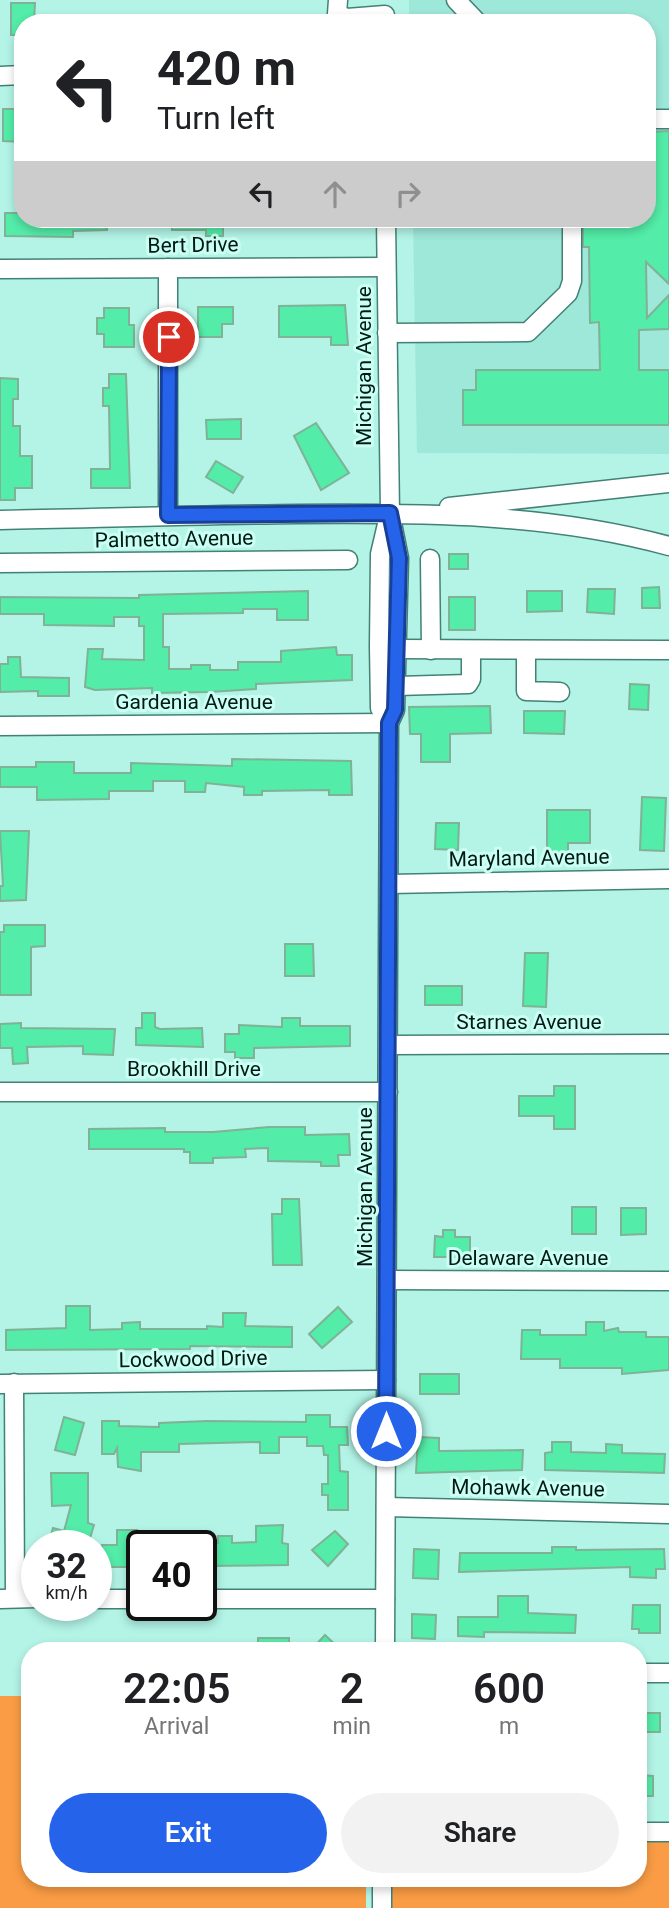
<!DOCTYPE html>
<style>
body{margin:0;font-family:Roboto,sans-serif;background:#f2f2f2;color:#202124;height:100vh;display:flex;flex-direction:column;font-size:26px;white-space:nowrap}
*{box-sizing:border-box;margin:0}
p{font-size:23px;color:#757577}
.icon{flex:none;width:38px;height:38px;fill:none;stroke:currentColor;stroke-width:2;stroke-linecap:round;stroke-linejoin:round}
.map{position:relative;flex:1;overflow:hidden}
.panel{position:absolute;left:21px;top:1642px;width:626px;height:245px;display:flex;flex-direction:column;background:#fff;border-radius:28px;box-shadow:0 4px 10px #0003}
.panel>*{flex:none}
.top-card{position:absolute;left:14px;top:14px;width:642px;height:214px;border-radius:28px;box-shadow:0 4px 10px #0003;background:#fff;color:#202124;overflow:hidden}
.speed{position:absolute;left:21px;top:1530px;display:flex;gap:14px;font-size:35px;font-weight:700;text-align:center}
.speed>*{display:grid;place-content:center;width:91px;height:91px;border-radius:50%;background:#fff;box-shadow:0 4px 10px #0003;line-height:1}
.speed small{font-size:18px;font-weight:400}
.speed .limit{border:4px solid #111;border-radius:10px;background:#fff;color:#111}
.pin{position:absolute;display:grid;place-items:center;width:60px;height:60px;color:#fff;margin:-30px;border:4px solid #fff;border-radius:50%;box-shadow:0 2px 7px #0007}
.me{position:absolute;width:77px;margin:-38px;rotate:0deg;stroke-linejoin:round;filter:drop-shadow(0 0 5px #0008)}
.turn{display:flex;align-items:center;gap:24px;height:147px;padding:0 28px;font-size:32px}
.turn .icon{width:91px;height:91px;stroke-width:2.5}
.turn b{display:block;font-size:49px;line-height:60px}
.lanes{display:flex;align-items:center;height:66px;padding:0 28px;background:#0003;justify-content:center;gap:35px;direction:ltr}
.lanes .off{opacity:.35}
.eta{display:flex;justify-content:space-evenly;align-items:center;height:119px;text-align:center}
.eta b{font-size:42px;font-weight:600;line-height:49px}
.cta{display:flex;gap:14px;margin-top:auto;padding:14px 28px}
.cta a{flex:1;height:80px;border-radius:42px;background:#2563eb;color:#fff;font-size:28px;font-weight:600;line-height:80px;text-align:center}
.cta a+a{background:#f2f2f2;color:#202124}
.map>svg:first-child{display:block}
.built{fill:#9ee8d9}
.green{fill:#f99c45}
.building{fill:#53eca8;stroke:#7fb296;stroke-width:2}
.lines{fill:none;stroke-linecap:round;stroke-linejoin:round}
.minor-casing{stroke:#428176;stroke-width:21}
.minor{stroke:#fff;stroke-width:18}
.route-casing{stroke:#184099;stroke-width:18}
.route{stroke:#2563eb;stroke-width:12}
.labels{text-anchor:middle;stroke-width:6;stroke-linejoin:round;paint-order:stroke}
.street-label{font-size:21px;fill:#011a16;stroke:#cbfff3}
</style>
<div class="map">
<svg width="669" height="1908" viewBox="0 0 669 1908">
<rect width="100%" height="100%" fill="#b3f4e7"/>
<polygon class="built" points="409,0 669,0 669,454 417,453 413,219 648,219 648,23 409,23"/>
<g class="green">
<polygon points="0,1696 30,1696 30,1878 366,1878 366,1908 0,1908"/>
<polygon points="639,1839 669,1840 669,1908 389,1908 389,1878 639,1878"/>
</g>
<g class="building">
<polygon points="11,3 35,3 34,23 23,23 23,35 11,35"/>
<polygon points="3,109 23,109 23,142 3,141"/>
<polygon points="669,131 669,284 646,262 647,318 669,295 669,329 639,330 639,370 669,370 669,425 463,425 463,390 476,390 476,370 600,370 599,322 590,323 589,247 583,247 583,219 648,219 648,132"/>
<polygon points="5,213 23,213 23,219 106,219 107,230 73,231 73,237 5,236"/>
<polygon points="172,219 223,219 223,236 206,236 206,230 172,230"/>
<polygon points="345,305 348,345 331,345 331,337 279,337 279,306"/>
<polygon points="198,307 233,307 233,324 222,324 222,337 198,337"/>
<polygon points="104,308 129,308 129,325 134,325 134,347 104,347 104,334 97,334 97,318 104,318"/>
<polygon points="109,374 126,374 130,488 91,488 91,469 110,469 109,406 103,406 103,388 109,388"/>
<polygon points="0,378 18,379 18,399 13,399 13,426 20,426 20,456 32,456 32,488 15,488 15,500 0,500"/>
<polygon points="241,419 241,439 207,439 206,420"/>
<polygon points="316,423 349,473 321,490 294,436"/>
<polygon points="216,461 243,477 233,493 206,477"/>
<rect x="449" y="554" width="19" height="15"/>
<polygon points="659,587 660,608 642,608 642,588"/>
<polygon points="588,589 615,589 614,614 587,612"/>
<polygon points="308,591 308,620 277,620 277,609 243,609 243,613 163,614 163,647 169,647 169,669 191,669 191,665 210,665 210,670 238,670 238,662 281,662 281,651 336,647 337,655 352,655 352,680 256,684 256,689 210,692 152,693 152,688 95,690 85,687 88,649 103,649 102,659 144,660 144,626 139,626 139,617 114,617 114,626 44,625 44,614 0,614 0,597 139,598 139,595"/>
<polygon points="527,591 562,591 562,611 527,612"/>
<rect x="449" y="597" width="26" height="33"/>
<polygon points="8,657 20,657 21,677 69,678 69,696 38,696 38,691 0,692 0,664 8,664"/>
<polygon points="630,684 649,685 648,710 629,709"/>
<polygon points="490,706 491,733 450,734 450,762 421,762 421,734 410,734 409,707"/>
<polygon points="524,711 565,711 564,734 524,733"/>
<polygon points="232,759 351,761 352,795 329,795 329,790 262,791 262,795 244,795 244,787 206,783 205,792 185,792 185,781 153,781 153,791 109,791 109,799 37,800 37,787 0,787 0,767 36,767 36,762 74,762 74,773 131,773 131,763 232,766"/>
<polygon points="642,797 666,798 664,851 640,850"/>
<polygon points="547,810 590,810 590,843 568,843 568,853 547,853"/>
<polygon points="436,823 459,823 458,850 435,849"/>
<polygon points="0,831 29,831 26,900 0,901 0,886 3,886"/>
<polygon points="4,925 45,925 45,946 31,947 31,995 0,995 0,932 4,932"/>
<polygon points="285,944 313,944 314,976 285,976"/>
<polygon points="525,953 548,953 546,1007 523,1006"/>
<rect x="425" y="986" width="37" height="19"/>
<polygon points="142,1013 155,1013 155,1027 160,1029 202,1028 203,1047 136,1045 136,1028 142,1028"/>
<polygon points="282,1018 300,1018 300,1026 350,1026 350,1046 254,1048 254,1058 235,1058 235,1052 225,1052 225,1034 239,1034 239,1025 282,1027"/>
<polygon points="21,1023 21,1028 115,1029 113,1055 83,1054 83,1046 27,1047 28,1063 13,1064 12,1048 0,1048 0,1024"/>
<polygon points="554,1086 575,1086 575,1129 554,1129 554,1116 519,1116 519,1096 554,1096"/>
<polygon points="269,1127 305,1127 305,1135 349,1134 350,1155 338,1155 339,1166 321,1166 321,1162 268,1161 268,1148 245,1149 246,1157 213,1158 213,1163 190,1163 190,1152 184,1152 184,1149 89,1149 89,1129 165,1128 165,1132 213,1132"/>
<polygon points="282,1199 299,1199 302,1265 273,1265 272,1214 282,1214"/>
<rect x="572" y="1207" width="24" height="27"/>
<polygon points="621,1208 646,1208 646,1234 621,1235"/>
<polygon points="443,1230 455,1230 455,1237 470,1237 470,1257 434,1257 435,1236 443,1237"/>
<polygon points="66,1306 90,1306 90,1330 122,1329 122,1323 140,1322 140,1329 207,1329 207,1326 223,1327 223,1313 246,1313 245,1326 292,1327 292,1347 190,1346 190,1349 6,1350 6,1330 66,1328"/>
<polygon points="338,1307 352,1322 322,1348 309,1334"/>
<polygon points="586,1322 604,1322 604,1331 618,1328 619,1332 646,1332 646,1337 669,1337 669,1370 622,1374 622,1368 560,1368 560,1359 521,1359 522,1330 540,1330 540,1335 586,1335"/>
<rect x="420" y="1374" width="39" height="20"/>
<polygon points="306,1415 330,1415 330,1427 347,1427 348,1445 339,1445 340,1471 348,1472 348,1510 328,1510 328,1495 322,1495 322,1484 328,1484 328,1455 324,1455 323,1446 307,1446 307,1437 279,1437 279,1453 260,1453 260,1442 179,1444 179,1452 141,1452 141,1471 118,1467 117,1448 114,1454 102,1454 102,1421 119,1421 119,1426 159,1427 159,1423 207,1421 306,1422"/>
<polygon points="64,1417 84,1423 75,1455 55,1450"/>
<polygon points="418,1437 439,1438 439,1451 523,1450 522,1470 416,1473"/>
<polygon points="552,1442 571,1442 571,1452 606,1453 606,1444 622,1445 622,1453 665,1454 664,1473 545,1470 545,1453 552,1452"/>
<polygon points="51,1473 88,1473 88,1523 94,1525 88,1545 48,1545 53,1528 64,1531 71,1505 52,1506"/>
<polygon points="283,1525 282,1543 288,1544 288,1565 205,1566 205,1542 218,1543 218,1536 232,1536 232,1543 256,1542 256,1526"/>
<polygon points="117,1530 137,1530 138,1567 102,1567 102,1545 117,1545"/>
<polygon points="335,1531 348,1544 328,1566 312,1550"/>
<polygon points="552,1547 576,1547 576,1550 664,1549 665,1569 656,1569 656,1578 630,1577 630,1567 459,1572 460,1553 552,1553"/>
<polygon points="414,1549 439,1550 438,1579 413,1578"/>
<polygon points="498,1596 528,1596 528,1613 576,1615 575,1633 484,1632 484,1637 458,1636 458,1617 498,1617"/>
<polygon points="633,1605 660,1605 660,1633 639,1633 639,1629 632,1629"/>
<polygon points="412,1614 436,1615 435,1639 412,1638"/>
<polygon points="325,1635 341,1650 311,1650"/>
<rect x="258" y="1638" width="31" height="12"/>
<rect x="639" y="1713" width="21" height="19"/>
<polygon points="639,1775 653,1776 653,1796 639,1796"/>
</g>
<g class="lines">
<g class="minor-casing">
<g id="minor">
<polyline points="338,0 337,14 347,18 385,15"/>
<polyline points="456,0 478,23"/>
<polyline points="0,76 23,75"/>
<polyline points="648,119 669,119"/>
<polyline points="168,268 168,515"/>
<polyline points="0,269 386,267"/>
<polyline points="387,333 528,332 568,293 572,281 572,219"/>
<polyline points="449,507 669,483"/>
<path d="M0,520c100,-2 199,-5 299,-6 123,-1 250,-1 370,32"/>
<polyline points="388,520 380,554 379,646 380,708 389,723"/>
<polyline points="430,559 431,650"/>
<polyline points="0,563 348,560"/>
<polyline points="397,649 669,650"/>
<polyline points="526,650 526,691 560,692"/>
<polyline points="397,686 468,684 471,679 471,650"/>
<polyline points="0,726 389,723"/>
<polyline points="389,884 669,879"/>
<polyline points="389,1045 669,1044"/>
<polyline points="0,1092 388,1092"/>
<polyline points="387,1280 669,1281"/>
<polyline points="14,1383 15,1598"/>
<polyline points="0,1384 386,1380"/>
<polyline points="386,1507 669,1514"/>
<polyline points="0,1599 37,1598"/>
<polyline points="96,1599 142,1599"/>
<polyline points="201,1599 385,1599"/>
<polyline points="385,1650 389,723 395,710 399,558 390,513 386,219"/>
<polyline points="639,1673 669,1673"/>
<polyline points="639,1832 669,1832"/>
<polyline points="382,1908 382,1878"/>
</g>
</g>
<use href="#minor" class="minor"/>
</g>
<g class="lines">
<g class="route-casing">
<polyline id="route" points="169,337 168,515 390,513 399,558 395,710 389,723 386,1431"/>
</g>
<use href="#route" class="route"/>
</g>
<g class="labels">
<g class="street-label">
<text transform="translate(193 245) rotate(-1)" y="7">Bert Drive</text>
<text transform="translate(364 366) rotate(-90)" y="7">Michigan Avenue</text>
<text transform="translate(174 539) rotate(-1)" y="7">Palmetto Avenue</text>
<text x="194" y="709">Gardenia Avenue</text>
<text transform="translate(529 858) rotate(-1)" y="7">Maryland Avenue</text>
<text x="529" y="1029">Starnes Avenue</text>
<text x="194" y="1076">Brookhill Drive</text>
<text transform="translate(365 1187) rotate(-90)" y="7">Michigan Avenue</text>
<text x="528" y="1265">Delaware Avenue</text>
<text transform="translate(193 1359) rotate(-1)" y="7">Lockwood Drive</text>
<text transform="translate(528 1488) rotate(1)" y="7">Mohawk Avenue</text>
</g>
</g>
</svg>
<div class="speed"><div>32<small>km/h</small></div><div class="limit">40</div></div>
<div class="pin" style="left:169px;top:337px;background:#d93025"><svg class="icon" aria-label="arrive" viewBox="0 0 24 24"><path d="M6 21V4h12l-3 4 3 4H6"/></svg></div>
<svg class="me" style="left:386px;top:1431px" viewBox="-20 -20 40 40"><circle r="17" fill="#2563eb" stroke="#fff" stroke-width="3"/><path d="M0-11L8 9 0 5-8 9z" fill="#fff"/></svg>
<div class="top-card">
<div class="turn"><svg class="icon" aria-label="left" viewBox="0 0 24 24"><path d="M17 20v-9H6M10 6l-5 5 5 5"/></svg><div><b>420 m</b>Turn left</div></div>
<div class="lanes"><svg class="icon" aria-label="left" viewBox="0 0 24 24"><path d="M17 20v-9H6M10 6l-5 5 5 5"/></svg><svg class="icon off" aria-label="ahead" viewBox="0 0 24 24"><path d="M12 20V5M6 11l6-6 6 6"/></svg><svg class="icon off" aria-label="right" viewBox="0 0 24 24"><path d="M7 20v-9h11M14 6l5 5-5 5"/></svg></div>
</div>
<section class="panel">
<div class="eta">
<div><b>22:05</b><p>Arrival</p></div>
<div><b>2</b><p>min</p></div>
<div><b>600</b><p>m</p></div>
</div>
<div class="cta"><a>Exit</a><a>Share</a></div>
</section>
</div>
